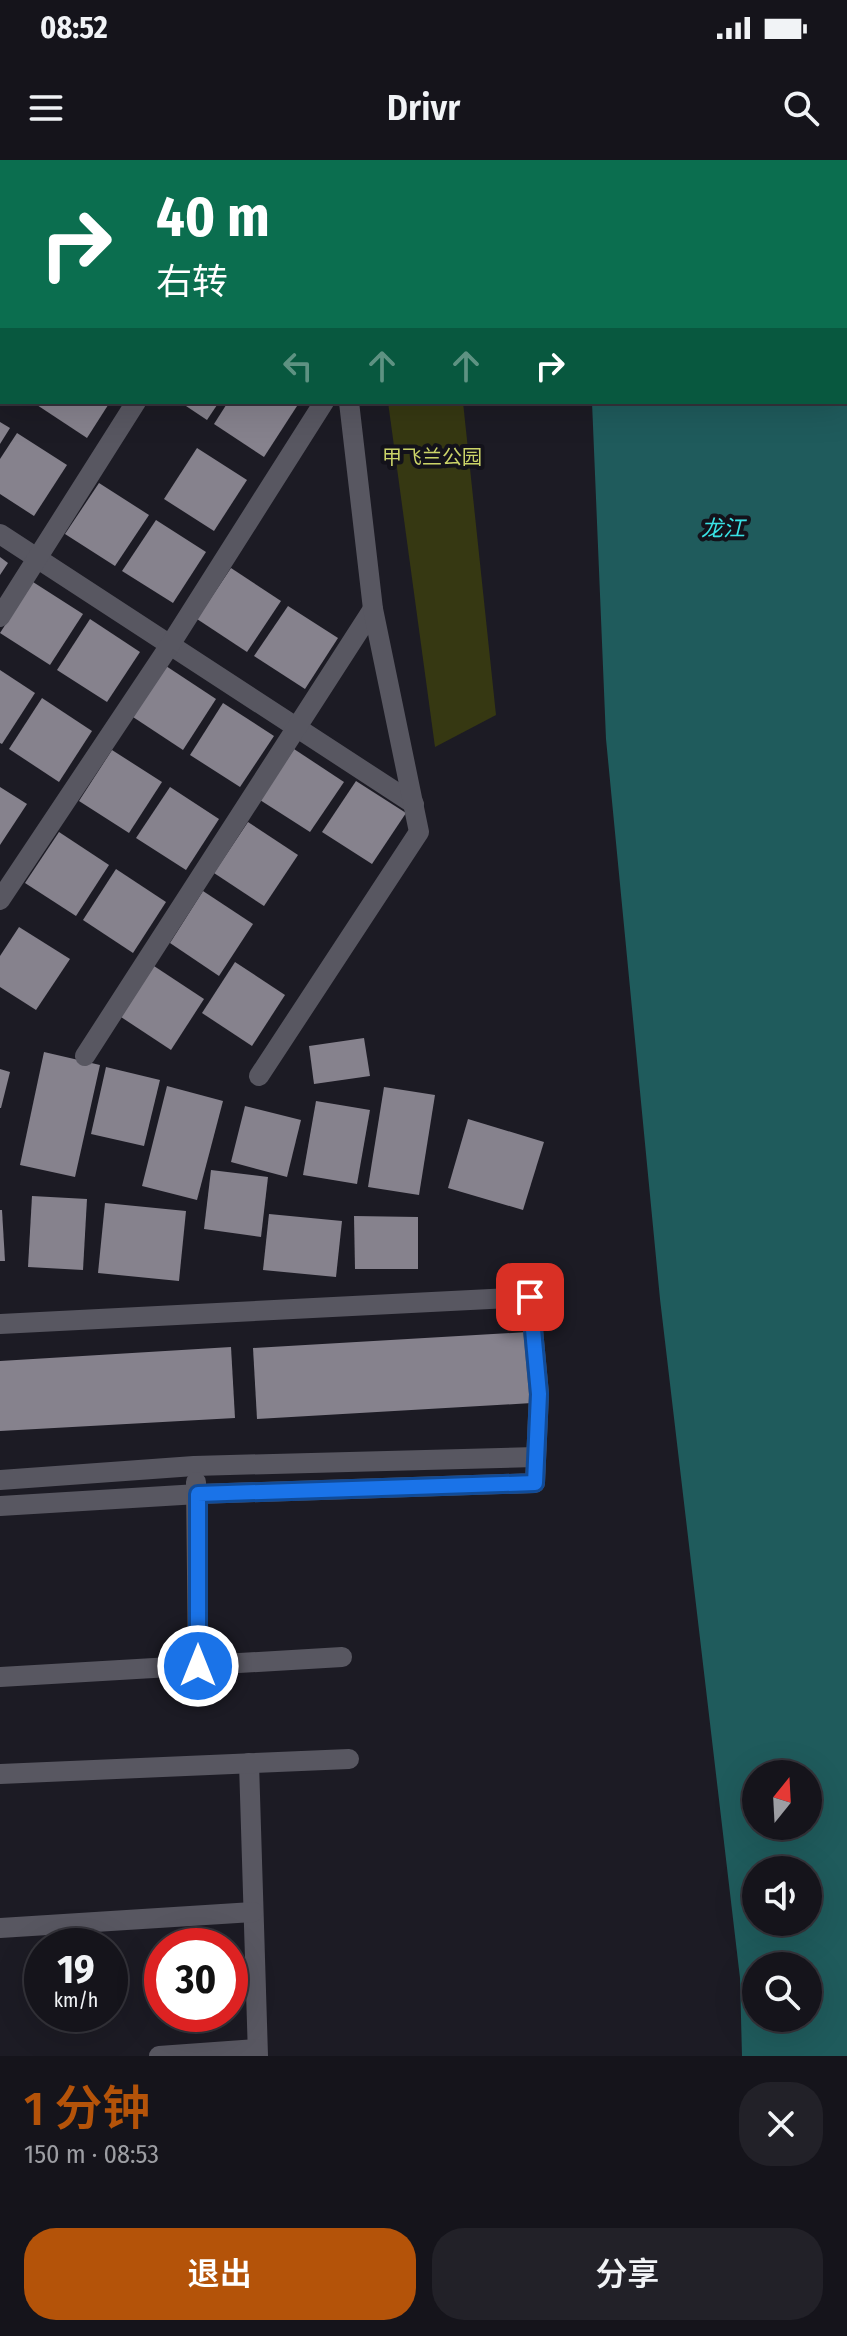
<!DOCTYPE html>
<html lang="zh">
<meta charset="utf-8">
<style>
body{margin:0;font-family:"Fira Sans Condensed","Noto Sans SC",sans-serif;background:#222128;color:#f1f3f6;height:100vh;display:flex;flex-direction:column;font-size:30px;white-space:nowrap}
*{box-sizing:border-box;margin:0}
p{font-size:26px;color:#9d9ea3}
.icon{flex:none;width:44px;height:44px;fill:none;stroke:currentColor;stroke-width:2;stroke-linecap:round;stroke-linejoin:round}
.map{position:relative;height:1896px;overflow:hidden}
.sheet{display:flex;flex-direction:column;background:#15141b;flex:1}
.sheet>*{flex:none}
.hud{position:absolute;left:0px;top:0px;width:848px;height:244px;box-shadow:0 8px 32px #0002,0 0 0 2px #34333a;background:#0b6e4f;color:#fff;overflow:hidden}
.needle{width:52px;rotate:18deg}
.tools{position:absolute;left:742px;top:1600px;display:grid;gap:16px}
.tools a{display:grid;place-items:center;width:80px;height:80px;border-radius:50%;background:#15141b;box-shadow:0 8px 32px #0002,0 0 0 2px #34333a;font-size:40px}
.speed{position:absolute;left:24px;top:1768px;display:flex;gap:16px;font-size:40px;font-weight:700;text-align:center}
.speed>*{display:grid;place-content:center;width:104px;height:104px;border-radius:50%;background:#15141b;box-shadow:0 8px 32px #0002,0 0 0 2px #34333a;line-height:1}
.speed small{font-size:20px;font-weight:400}
.speed .limit{border:12px solid #d22;background:#fff;color:#111}
.pin{position:absolute;display:grid;place-items:center;width:68px;height:68px;color:#fff;margin:-34px;border-radius:16px;box-shadow:0 4px 12px #0006}
.me{position:absolute;width:88px;margin:-44px;rotate:0deg;stroke-linejoin:round;filter:drop-shadow(0 0 6px #0008)}
.turn{display:flex;align-items:center;gap:28px;height:168px;padding:0 24px;font-size:36px}
.turn .icon{width:104px;height:104px;stroke-width:2.5}
.turn b{display:block;font-size:56px;line-height:68px}
.lanes{display:flex;align-items:center;height:76px;padding:0 24px;background:#0003;justify-content:center;gap:40px;direction:ltr}
.lanes .off{opacity:.35}
.round{display:grid;place-items:center;flex:none;width:84px;height:84px;border-radius:32px;background:#222128}
.overview{display:flex;align-items:center;justify-content:space-between;height:136px;padding:0 24px}
h1{font-size:48px;font-weight:600;line-height:60px;color:#b45309}
.cta{display:flex;gap:16px;margin-top:auto;padding:16px 24px}
.cta a{flex:1;height:92px;border-radius:32px;background:#b45309;color:#fff;font-size:32px;font-weight:600;line-height:92px;text-align:center}
.cta a+a{background:#222128;color:#f1f3f6}
.status{display:flex;justify-content:space-between;align-items:center;height:56px;padding:0 40px;background:#15141b;direction:ltr}
.status svg{height:22px;fill:currentColor}
header{display:flex;justify-content:space-between;align-items:center;height:104px;padding:0 24px;background:#15141b;font-size:36px;font-weight:600}
.map>svg:first-child{display:block}
.green{fill:#363812}
.water{fill:#1f5b5c;fill-rule:evenodd}
.building{fill:#86828d}
.lines{fill:none;stroke-linecap:round;stroke-linejoin:round}
.minor{stroke:#585761;stroke-width:20}
.route-casing{stroke:#114b97;stroke-width:20}
.route{stroke:#1a73e8;stroke-width:14}
.labels{text-anchor:middle;stroke-width:8;stroke-linejoin:round;paint-order:stroke}
.park-label{font-size:20px;fill:#cbd368;stroke:#13121a}
.water-label{font-size:22px;font-style:italic;fill:#39e2e5;stroke:#13121a}
</style>
<div class="status"><b>08:52</b><svg viewBox="0 0 49 12"><path d="M0 12V9h3v3zM5 12V6h3v6zM10 12V3h3v9zM15 12V0h3v12zM26 1h20v11H26zM47 4h2v5h-2z"/></svg></div>
<header><svg class="icon" aria-label="menu" viewBox="0 0 24 24"><path d="M4 6h16M4 12h16M4 18h16"/></svg>Drivr<svg class="icon" aria-label="search" viewBox="0 0 24 24"><circle cx="10" cy="10" r="6"/><path d="M15 15l6 6"/></svg></header>
<div class="map">
<svg width="847" height="1896" viewBox="0 0 847 1896">
<rect width="100%" height="100%" fill="#1c1b24"/>
<polygon class="green" points="388,242 463,242 496,555 435,587"/>
<path class="water" d="M580,0h267v1896h-105l-2,-78 -80,-679 -54,-560 -14,-337h254v-240zM756,1614h52v52h-52zM756,1710h52v52h-52zM756,1806h52v52h-52z"/>
<g class="building">
<polygon points="39,242 110,242 87,278 37,245"/>
<polygon points="180,242 219,242 207,260"/>
<polygon points="228,242 291,242 297,246 264,297 214,264"/>
<polygon points="0,262 10,268 0,284"/>
<polygon points="17,273 67,305 34,356 0,334 0,299"/>
<polygon points="197,288 247,320 214,371 164,339"/>
<polygon points="99,323 149,355 115,406 65,374"/>
<polygon points="156,360 206,392 173,443 122,411"/>
<polygon points="0,397 8,403 0,415"/>
<polygon points="231,408 281,441 247,492 197,459"/>
<polygon points="33,422 83,454 50,505 0,473"/>
<polygon points="288,446 338,478 305,529 254,496"/>
<polygon points="90,459 140,492 107,542 57,510"/>
<polygon points="166,506 216,539 183,590 133,557"/>
<polygon points="0,510 35,533 2,584 0,583"/>
<polygon points="42,538 92,571 59,622 9,589"/>
<polygon points="223,543 274,576 240,627 190,595"/>
<polygon points="294,589 344,622 310,672 260,640"/>
<polygon points="112,590 162,622 129,673 79,641"/>
<polygon points="356,621 406,653 372,704 322,672"/>
<polygon points="0,627 27,644 0,685"/>
<polygon points="170,627 219,659 186,710 136,678"/>
<polygon points="248,662 298,695 264,746 214,713"/>
<polygon points="59,672 109,705 76,756 25,723"/>
<polygon points="116,709 166,742 133,793 83,760"/>
<polygon points="203,731 253,764 219,816 170,783"/>
<polygon points="19,767 70,799 36,850 0,827 0,796"/>
<polygon points="235,802 285,835 252,886 202,853"/>
<polygon points="154,806 204,839 171,890 121,857"/>
<polygon points="364,878 370,916 314,924 309,886"/>
<polygon points="44,892 100,905 75,1017 20,1005"/>
<polygon points="106,907 160,920 144,986 91,974"/>
<polygon points="0,909 10,912 1,948 0,948"/>
<polygon points="167,926 223,941 197,1040 142,1026"/>
<polygon points="384,927 435,935 419,1035 368,1027"/>
<polygon points="316,941 370,950 357,1024 303,1015"/>
<polygon points="245,946 301,960 287,1017 231,1002"/>
<polygon points="468,959 544,982 523,1050 448,1028"/>
<polygon points="211,1010 268,1017 261,1077 204,1069"/>
<polygon points="32,1036 87,1039 83,1110 28,1107"/>
<polygon points="105,1043 186,1051 179,1121 98,1113"/>
<polygon points="0,1050 2,1050 5,1101 0,1101"/>
<polygon points="269,1054 342,1061 336,1117 263,1110"/>
<polygon points="354,1056 418,1057 418,1109 355,1109"/>
<polygon points="528,1172 532,1243 257,1259 253,1188"/>
<polygon points="231,1187 235,1258 0,1271 0,1201"/>
</g>
<g class="lines">
<g class="minor">
<polyline points="321,0 321,2"/>
<polyline points="97,2 98,0"/>
<polyline points="286,2 287,0"/>
<polyline points="0,155 2,152"/>
<polyline points="0,374 414,644"/>
<polyline points="0,457 136,242"/>
<polyline points="0,740 170,485 324,242"/>
<polyline points="85,896 373,449"/>
<polyline points="259,916 419,672 373,449 349,242"/>
<polyline points="0,1164 530,1137 539,1234 535,1323 198,1334 0,1346"/>
<polyline points="0,1320 194,1306 536,1297"/>
<polyline points="196,1322 198,1506"/>
<polyline points="0,1517 342,1497"/>
<polyline points="249,1603 258,1896"/>
<polyline points="0,1614 349,1599"/>
<polyline points="0,1768 253,1752"/>
<polyline points="159,1896 257,1889"/>
</g>
</g>
<g class="lines">
<g class="route-casing">
<polyline id="route" points="198,1506 198,1334 535,1323 539,1234 530,1137"/>
</g>
<use href="#route" class="route"/>
</g>
<g class="labels">
<g class="park-label">
<text x="432" y="304">甲飞兰公园</text>
</g>
<g class="water-label">
<text x="723" y="376">龙江</text>
</g>
</g>
</svg>
<div class="tools">
<a><svg class="needle" viewBox="-14 -14 28 28"><path d="M0-13l5 13h-10z" fill="#e53935"/><path d="M0 13l5-13h-10z" fill="#9d9ea3"/></svg></a>
<a><svg class="icon" aria-label="sound" viewBox="0 0 24 24"><path d="M4 9h4l5-4v14l-5-4H4zM17 9q2 3 0 6"/></svg></a>
<a><svg class="icon" aria-label="search" viewBox="0 0 24 24"><circle cx="10" cy="10" r="6"/><path d="M15 15l6 6"/></svg></a>
</div>
<div class="speed"><div>19<small>km/h</small></div><div class="limit">30</div></div>
<div class="pin" style="left:530px;top:1137px;background:#d93025"><svg class="icon" aria-label="arrive" viewBox="0 0 24 24"><path d="M6 21V4h12l-3 4 3 4H6"/></svg></div>
<svg class="me" style="left:198px;top:1506px" viewBox="-20 -20 40 40"><circle r="17" fill="#1a73e8" stroke="#fff" stroke-width="3"/><path d="M0-11L8 9 0 5-8 9z" fill="#fff"/></svg>
<div class="hud">
<div class="turn"><svg class="icon" aria-label="right" viewBox="0 0 24 24"><path d="M7 20v-9h11M14 6l5 5-5 5"/></svg><div><b>40 m</b>右转</div></div>
<div class="lanes"><svg class="icon off" aria-label="left" viewBox="0 0 24 24"><path d="M17 20v-9H6M10 6l-5 5 5 5"/></svg><svg class="icon off" aria-label="ahead" viewBox="0 0 24 24"><path d="M12 20V5M6 11l6-6 6 6"/></svg><svg class="icon off" aria-label="ahead" viewBox="0 0 24 24"><path d="M12 20V5M6 11l6-6 6 6"/></svg><svg class="icon" aria-label="right" viewBox="0 0 24 24"><path d="M7 20v-9h11M14 6l5 5-5 5"/></svg></div>
</div>
</div>
<section class="sheet">
<div class="overview"><div><h1>1 分钟</h1><p>150 m · 08:53</p></div><a class="round"><svg class="icon" aria-label="close" viewBox="0 0 24 24"><path d="M6 6l12 12M18 6L6 18"/></svg></a></div>
<div class="cta"><a>退出</a><a>分享</a></div>
</section>
